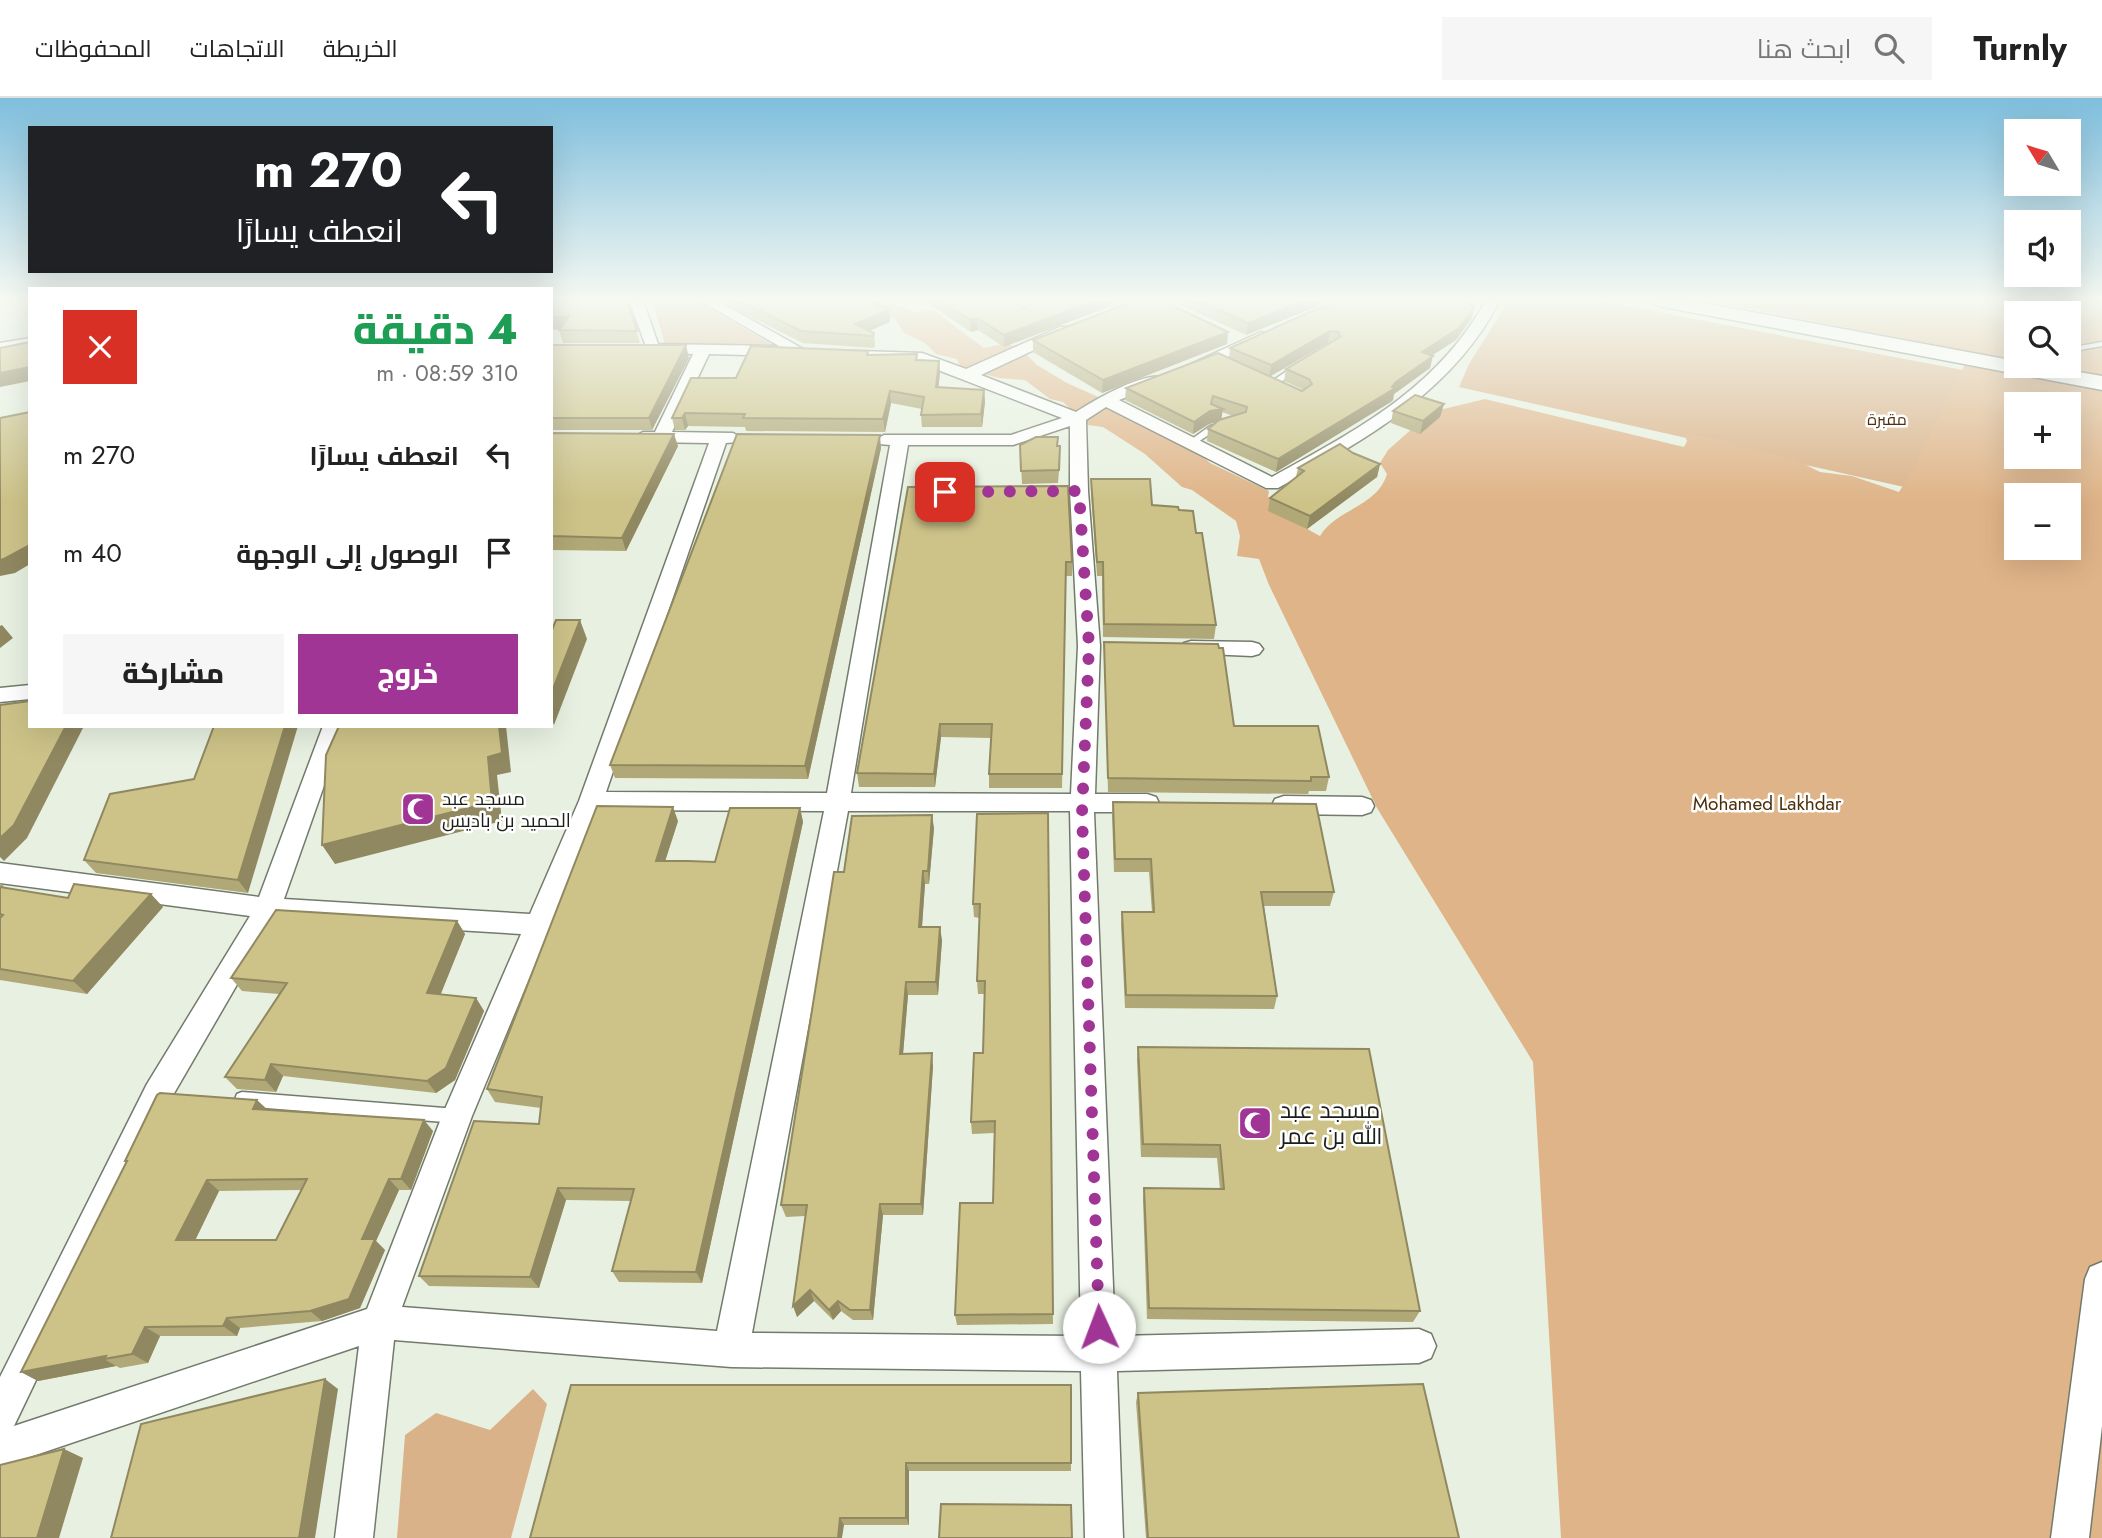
<!DOCTYPE html>
<html lang="ar">
<meta charset="utf-8">
<style>
body{margin:0;font-family:Jost,Cairo,sans-serif;background:#f6f6f6;color:#222;direction:rtl;height:100vh;display:flex;flex-direction:column;font-size:26px;white-space:nowrap}
*{box-sizing:border-box;margin:0}
p{font-size:23px;color:#767676}
.icon{flex:none;width:38px;height:38px;fill:none;stroke:currentColor;stroke-width:2;stroke-linecap:round;stroke-linejoin:round}
.map{position:relative;flex:1;overflow:hidden;direction:ltr}
.details{position:absolute;left:28px;top:189px;width:525px;height:441px;display:flex;flex-direction:column;background:#fff;border-radius:0px;box-shadow:0 7px 28px #0002;direction:rtl}
.details>*{flex:none}
.banner{position:absolute;left:28px;top:28px;width:525px;height:147px;border-radius:0px;box-shadow:0 7px 28px #0002;direction:rtl;background:#202124;color:#fff;overflow:hidden}
.needle{width:46px;rotate:308deg}
.controls{position:absolute;left:2004px;top:21px;display:grid;gap:14px}
.controls a{display:grid;place-items:center;width:77px;height:77px;border-radius:0px;background:#fff;box-shadow:0 7px 28px #0002;font-size:35px}
.pin{position:absolute;display:grid;place-items:center;width:60px;height:60px;color:#fff;margin:-30px;border-radius:14px;box-shadow:0 4px 10px #0006}
.me{position:absolute;width:77px;margin:-38px;rotate:358deg;stroke-linejoin:round;filter:drop-shadow(0 0 5px #0008)}
.turn{display:flex;align-items:center;gap:24px;height:147px;padding:0 35px;font-size:32px}
.turn .icon{width:91px;height:91px;stroke-width:2.5}
.turn b{display:block;font-size:49px;line-height:60px}
.round{display:grid;place-items:center;flex:none;width:74px;height:74px;border-radius:0px;background:#f6f6f6}
.summary{display:flex;align-items:center;justify-content:space-between;height:119px;padding:0 35px}
h1{font-size:42px;font-weight:800;line-height:52px;color:#1e9e55}
.action{display:flex;gap:14px;margin-top:auto;padding:14px 35px}
.action a{flex:1;height:80px;border-radius:0px;background:#a03596;color:#fff;font-size:28px;font-weight:800;line-height:80px;text-align:center}
.action a+a{background:#f6f6f6;color:#222}
ul{padding:0;list-style:none}
li{display:flex;align-items:center;gap:21px;height:98px;padding:0 35px}
li div{flex:1}
li b{display:block;font-size:26px}
li em{font-style:normal}
header{display:flex;align-items:center;gap:42px;box-sizing:border-box;height:98px;padding:0 35px;background:#fff;border-bottom:2px solid #e0e0e0}
header strong{font-size:33px}
nav{display:flex;gap:38px;margin-inline-start:auto;font-size:24px}
.search{width:490px;height:63px;background:#f6f6f6;display:flex;align-items:center;gap:18px;box-sizing:border-box;padding:0 24px;border-radius:0px;color:#767676;font-size:26px}
.map>svg:first-child{display:block}
.green{fill:#dab289}
.forest{fill:#dfb488;fill-rule:evenodd}
.lines{fill:none;stroke-linecap:round;stroke-linejoin:round}
.service-casing{stroke:#727a6b;stroke-width:3}
.minor-casing{stroke:#727a6b;stroke-width:3}
.secondary-casing{stroke:#727a6b;stroke-width:3}
.service{fill:#fff;fill-rule:evenodd}
.minor{fill:#fff;fill-rule:evenodd}
.secondary{fill:#fff;fill-rule:evenodd}
.wall{fill:#b0a876;fill-rule:evenodd}
.shaded-wall{fill:#908860}
.building{fill:#cdc389;stroke:#908860;stroke-width:2;fill-rule:evenodd}
.route{stroke:#a03596;stroke-width:12;stroke-dasharray:0 21.6}
.labels{text-anchor:middle;stroke-width:5;stroke-linejoin:round;paint-order:stroke}
.far-park-label{font-size:16px;fill:#4c2f0b;stroke:#fff}
.poi-label{font-size:19px;fill:#1b1f19;stroke:#fff;text-anchor:start}
.park-label{font-size:19px;fill:#4c2f0b;stroke:#fff}
.near-poi-label{font-size:23px;fill:#1b1f19;stroke:#fff;text-anchor:start}
</style>
<header>
<strong>Turnly</strong>
<div class="search"><svg class="icon" aria-label="search" viewBox="0 0 24 24"><circle cx="10" cy="10" r="6"/><path d="M15 15l6 6"/></svg>ابحث هنا</div>
<nav><a>الخريطة</a><a>الاتجاهات</a><a>المحفوظات</a></nav>
</header>
<div class="map">
<svg width="2102" height="1440" viewBox="0 0 2102 1440">
<rect width="100%" height="100%" fill="#e8f1e1"/>
<g class="green">
<polygon points="652,202 695,202 771,246 665,246"/>
<polygon points="1509,202 1594,202 1984,276 1922,393 1459,289 1469,266"/>
<polygon points="533,1291 547,1306 511,1440 397,1440 405,1337 436,1315 490,1332"/>
</g>
<g class="forest">
<path d="M855,202h40l-6,2 27,10 17,-2 51,38 24,-5 20,13 9,9 30,18 38,17 44,29 55,28 6,6 59,28 -1,6c16,14 33,30 52,39 16,-27 57,-29 67,-62l-7,-11 8,-13 43,-38 54,-13 199,48 3,-6 -3,-7 29,4 51,15 30,6 26,13 32,4 47,16 14,-23 52,-105 137,26v1148h-541l-28,-476 -156,-254 -108,-223 -10,-26 -22,-3 3,-20 -4,-15 -44,-31 -10,-3 -37,-33 -42,-27 -15,-2 -25,-23 -13,-3 -25,-19 -26,-2 -38,-10 -4,-9 -21,-5 -11,-11 -21,-10 -9,-14zM2016,306h52v53h-52zM2016,397h52v53h-52z"/>
<polygon points="1702,202 2102,202 2102,278 2046,268 2068,268 2068,215 2016,215 2016,262"/>
</g>
<g class="lines">
<g class="service-casing">
<g id="service">
<polygon points="2102,244 2102,248 2068,254 2068,250"/>
<polygon points="2016,259 2016,263 1995,267 1991,265"/>
<polygon points="1296,267 1303,269 1275,288 1269,288 1259,282 1263,280 1272,283"/>
<polygon points="1222,325 1225,326 1225,330 1216,332 1192,348 1185,346 1210,328"/>
<polygon points="242,994 457,1011 462,1013 465,1018 462,1023 457,1025 242,1008 237,1006 235,1001 237,996"/>
</g>
</g>
<g class="minor-casing">
<g id="minor">
<path d="M629,202h14l15,44 121,2 -80,-46h17l89,50 -8,5 -8,-3 -7,4 -73,-2 -37,78 61,1 9,5 -3,4 -13,1 -120,349 221,1 63,-348 -12,-1 -3,-4 9,-5h127l51,-17 -142,-55 -85,-5 -5,-2 -3,-3 3,-3 92,3 44,16 94,-42h10l2,3 -2,3 -89,42 95,37c18,-12 67,-40 87,-35l2,3 -2,3 -44,17 153,77c85,-47 166,-89 214,-177h14c-47,92 -134,139 -222,188h-12l-160,-81 -20,13 2,71 12,155 -5,148h52l9,3 3,6 -3,6 -9,3h-53l21,524 304,-7 12,5 5,12 -5,12 -12,5 -302,8 6,167h-38l-4,-167 -350,-4 -337,-27 -21,198h-38l24,-192 -359,121v-90l147,-293 103,-168 -250,-33v-20l259,34 64,-171h22l-61,173 246,15 49,-113 130,-358 -66,-1 -9,-5 9,-5h12l38,-78 -45,-2zM1070,328v65l8,155 -7,148 -220,-1 57,-348h105zM599,712l225,1 -107,520 -315,-24 70,-191zM848,713h222l11,525 -329,-3zM275,821l246,15 -79,182 -75,193 -353,117 155,-324z"/>
<polygon points="1261,234 1266,236 1269,239 1266,242 1198,272 1186,272 1184,269"/>
<polygon points="30,240 30,250 0,255 0,245"/>
<polygon points="1191,543 1252,544 1259,546 1263,551 1259,556 1252,558 1184,555 1180,550 1184,545"/>
<polygon points="30,587 30,601 0,604 0,590"/>
<polygon points="1284,698 1362,699 1371,702 1374,708 1371,714 1362,717 1284,716 1275,713 1272,707 1275,701"/>
<polygon points="2102,1164 2102,1328 2089,1440 2051,1440 2085,1181 2090,1169"/>
</g>
</g>
<g class="secondary-casing">
<polygon id="secondary" points="1648,202 1687,202 2016,263 2016,268 2044,268 2102,278 2102,292 1658,208"/>
</g>
<use href="#service" class="service"/>
<use href="#minor" class="minor"/>
<use href="#secondary" class="secondary"/>
</g>
<g class="wall">
<polygon points="627,202 640,245 563,245 559,232 560,231 629,202"/>
<polygon points="717,202 866,202 889,212 890,224 869,233 874,235 875,247 874,250 803,245"/>
<polygon points="923,202 1007,202 1004,249 978,232 971,234"/>
<polygon points="1011,202 1038,202 1023,207"/>
<polygon points="1170,202 1333,202 1246,237"/>
<path d="M1343,202l129,18 -16,22 -24,15 -2,13 -36,26 -1,6 -117,72 -69,-31 1,-12 8,-7 -7,2 -16,10 -68,-34 1,-12 103,-30 1,-10zM1328,245h2l-44,26 -2,12 20,9 -2,1 -32,-15zM1222,314l11,4 -12,3z"/>
<polygon points="1228,234 1227,246 1102,295 1033,254 1033,242"/>
<polygon points="551,247 689,260 652,332 551,332"/>
<polygon points="868,253 869,257 939,263 940,275 938,290 984,292 985,304 982,329 922,329 921,317 922,311 891,305 885,334 746,333 745,329 688,328 685,332 675,332 672,320 736,280"/>
<polygon points="1444,306 1440,319 1420,336 1391,325 1393,313"/>
<polygon points="551,335 678,348 626,453 551,452"/>
<polygon points="1020,347 1057,348 1060,361 1058,385 1022,386"/>
<polygon points="881,350 808,681 615,680 610,667"/>
<polygon points="1353,355 1380,366 1377,379 1307,431 1268,413 1270,400 1296,379 1298,370"/>
<polygon points="1091,381 1152,407 1179,412 1196,435 1216,527 1214,541 1103,539 1102,478 1097,478 1091,394"/>
<polygon points="908,389 1072,464 1072,478 1066,478 1062,690 989,690 989,676 991,640 941,639 935,689 859,689 857,675"/>
<polygon points="1104,544 1234,628 1329,679 1326,693 1309,693 1308,696 1108,694"/>
<polygon points="194,681 248,795 96,775 84,762"/>
<polygon points="1113,704 1334,794 1330,808 1264,808 1277,898 1274,911 1125,910 1121,827 1122,814 1152,814 1149,774 1114,774 1112,718"/>
<polygon points="800,710 803,724 702,1185 619,1184 612,1173 631,1103 566,1102 539,1190 429,1188 419,1178 539,1026 541,1010 495,1004 487,991 678,723 665,763 715,764"/>
<polygon points="1048,715 1053,1226 957,1227 955,1217 993,1105 994,1035 972,1036 971,1024 983,955 985,896 978,896 977,883 980,820 974,819 973,806"/>
<polygon points="934,730 929,786 925,786 922,829 942,842 938,897 908,897 903,956 933,968 923,1117 883,1117 873,1222 853,1222 841,1213 833,1222 814,1203 797,1219 805,1118 786,1119 781,1107"/>
<polygon points="0,785 4,788 2,790 68,800 163,809 87,896 0,882"/>
<polygon points="457,823 465,836 440,896 476,900 484,913 455,982 436,995 283,978 276,994 237,991 225,979 279,896 242,893 231,880"/>
<polygon points="1138,949 1420,1213 1413,1224 1147,1221 1143,1102 1144,1090 1220,1091 1217,1060 1141,1059 1137,962"/>
<path d="M268,1012l165,21 -22,59h-12l-23,51 9,9 -25,58 -38,13 -82,7 -3,8h-77l-12,27 -28,5 -4,-2 -78,15 -17,-9 106,-209 -2,-2zM302,1092l-26,50h-81l24,-49z"/>
<polygon points="571,1287 1071,1365 1071,1373 909,1373 909,1427 844,1427"/>
<polygon points="1138,1295 1459,1440 1146,1440 1136,1304"/>
</g>
<g class="shaded-wall">
<polygon points="1023,202 1038,202 1023,207"/>
<polygon points="1096,202 1126,202 1004,249 1004,237"/>
<polygon points="1306,202 1333,202 1246,237 1248,225"/>
<polygon points="1475,208 1472,220 1456,242 1419,266 1422,254"/>
<polygon points="889,212 890,224 859,237 855,226"/>
<polygon points="569,218 573,229 551,232 551,220"/>
<polygon points="977,220 978,232 971,234 970,222"/>
<polygon points="1330,233 1328,245 1269,279 1271,267"/>
<polygon points="1228,234 1227,246 1102,295 1103,282"/>
<polygon points="686,247 689,260 652,332 649,320"/>
<polygon points="1433,258 1430,270 1394,296 1393,302 1391,304 1276,374 1278,361 1392,289 1396,284"/>
<polygon points="939,263 940,275 937,302 936,289"/>
<polygon points="30,269 30,283 0,289 0,275"/>
<polygon points="984,292 985,304 982,329 981,316"/>
<polygon points="890,293 891,305 885,334 883,321"/>
<polygon points="1213,298 1211,313 1223,311 1221,323 1209,326 1193,336 1194,324 1211,306"/>
<polygon points="1444,306 1440,319 1420,336 1423,323"/>
<polygon points="685,315 688,328 685,332 682,320"/>
<polygon points="674,336 678,348 626,453 622,440"/>
<polygon points="880,337 881,350 808,681 805,668"/>
<polygon points="1380,366 1377,379 1307,431 1310,418"/>
<polygon points="30,447 30,466 15,475 0,478 0,462"/>
<polygon points="580,522 587,541 554,627 551,620 551,596"/>
<polygon points="2,527 13,540 0,550 0,528"/>
<polygon points="940,626 941,639 935,689 934,676"/>
<polygon points="66,628 84,628 27,740 4,763 0,759 0,740"/>
<polygon points="285,628 298,628 248,795 238,782"/>
<polygon points="499,628 506,628 511,674 497,677 502,723 335,766 322,747 488,659"/>
<polygon points="673,709 678,723 661,776 656,763"/>
<polygon points="800,710 803,724 702,1185 696,1174"/>
<polygon points="932,717 934,730 929,786 928,773"/>
<polygon points="923,773 925,786 921,842 919,829"/>
<polygon points="151,796 163,809 87,896 73,883"/>
<polygon points="457,823 465,836 436,908 427,895"/>
<polygon points="940,829 942,842 938,897 936,884"/>
<polygon points="906,884 908,897 902,968 900,956"/>
<polygon points="476,900 484,913 455,982 436,995 427,983"/>
<polygon points="932,955 933,968 923,1117 921,1106"/>
<polygon points="271,966 283,978 276,994 265,982"/>
<polygon points="257,1002 269,1013 253,1011"/>
<polygon points="424,1022 433,1033 411,1092 401,1081"/>
<polygon points="389,1081 399,1092 376,1143 385,1152 360,1210 322,1223 310,1213 362,1141"/>
<polygon points="207,1082 219,1093 190,1153 176,1142"/>
<polygon points="558,1090 566,1102 539,1190 530,1179"/>
<polygon points="880,1106 883,1117 873,1222 870,1212"/>
<polygon points="810,1192 814,1203 797,1219 793,1208"/>
<polygon points="838,1203 841,1213 833,1222 829,1212"/>
<polygon points="227,1220 240,1230 237,1238 223,1228"/>
<polygon points="145,1229 160,1238 148,1265 132,1256"/>
<polygon points="106,1258 104,1261 116,1268 38,1283 21,1274"/>
<polygon points="325,1281 338,1291 315,1440 299,1440"/>
<polygon points="64,1351 83,1360 59,1440 37,1440"/>
<polygon points="906,1365 909,1373 909,1427 906,1420"/>
<polygon points="840,1420 844,1427 842,1440 838,1440"/>
</g>
<g class="building">
<polygon points="551,202 627,202 637,233 559,232 569,218 551,220"/>
<polygon points="738,202 866,202 889,212 855,226 874,235 873,238 801,233"/>
<polygon points="939,202 1007,202 1024,210 1042,202 1096,202 1004,237 977,220 970,222"/>
<polygon points="1136,202 1161,202 1228,234 1103,282 1033,242"/>
<polygon points="1196,202 1306,202 1248,225"/>
<polygon points="1343,202 1456,202 1475,208 1459,230 1422,254 1433,258 1396,284 1392,289 1396,290 1394,291 1278,361 1208,331 1219,322 1246,314 1247,309 1213,298 1211,306 1223,311 1210,313 1194,324 1126,290 1218,255 1302,293 1312,286 1309,281 1286,271 1340,239 1339,234 1330,233 1271,267 1230,250 1312,213"/>
<polygon points="30,244 30,269 0,275 0,250"/>
<polygon points="551,247 686,247 649,320 551,320"/>
<polygon points="751,248 868,253 867,257 917,256 916,262 939,263 936,289 984,292 981,316 921,317 924,299 890,293 883,321 743,320 745,316 685,315 682,320 672,320 691,280 736,280"/>
<polygon points="1415,297 1444,306 1423,323 1393,313"/>
<polygon points="30,314 30,447 4,461 0,462 0,320"/>
<polygon points="551,335 674,336 622,440 551,438"/>
<polygon points="737,336 880,337 805,668 610,667"/>
<polygon points="1036,339 1058,339 1057,348 1060,348 1059,372 1021,373 1020,347"/>
<polygon points="1340,346 1353,355 1380,366 1310,418 1270,400 1304,373 1298,370"/>
<polygon points="1091,381 1150,381 1152,407 1178,409 1179,412 1193,413 1196,435 1202,435 1216,527 1104,526 1103,464 1097,464"/>
<polygon points="1068,388 1072,464 1066,464 1062,676 989,676 992,626 940,626 934,676 857,675 908,389"/>
<polygon points="556,522 580,522 551,596 551,534"/>
<polygon points="1104,544 1218,546 1219,550 1223,550 1234,628 1318,628 1329,679 1311,679 1311,683 1108,680"/>
<polygon points="30,603 30,628 66,628 14,727 0,740 0,607"/>
<polygon points="214,628 285,628 238,782 84,762 110,696 194,681"/>
<polygon points="339,628 499,628 502,655 488,659 492,704 322,747 326,657"/>
<polygon points="1113,704 1316,706 1334,794 1261,794 1277,898 1126,897 1122,814 1154,814 1151,761 1115,761"/>
<polygon points="597,708 673,709 656,763 688,763 715,764 730,710 800,710 696,1174 612,1173 634,1091 558,1090 530,1179 419,1178 474,1023 539,1026 542,999 487,991"/>
<polygon points="1048,715 1053,1216 955,1217 960,1105 993,1105 995,1023 971,1024 974,955 983,955 985,883 977,883 980,806 973,806 977,716"/>
<polygon points="932,717 928,773 923,773 919,829 940,829 936,884 906,884 900,956 932,955 921,1106 880,1106 870,1212 850,1212 838,1203 829,1212 810,1192 793,1208 807,1107 781,1107 834,774 844,774 852,718"/>
<polygon points="74,786 151,796 73,883 0,871 0,820 3,817 0,816 0,789 68,800"/>
<polygon points="276,812 457,823 427,895 476,900 446,970 427,983 271,966 265,982 225,979 287,885 231,880"/>
<polygon points="1138,949 1369,951 1420,1213 1149,1210 1144,1090 1224,1091 1220,1047 1143,1046"/>
<path d="M160,995l97,7 -4,9 171,11 -23,59h-12l-27,60h13l-26,60 -39,12 -83,7 -4,8 -78,1 -13,27 -28,5 2,-3 -85,16 106,-211h-2l32,-66zM307,1081l-31,61h-100l31,-60z"/>
<polygon points="325,1281 299,1440 111,1440 141,1326"/>
<polygon points="1423,1286 1459,1440 1148,1440 1138,1295"/>
<polygon points="571,1287 1071,1287 1071,1365 906,1365 906,1420 840,1420 838,1440 530,1440"/>
<polygon points="64,1351 37,1440 0,1440 0,1367"/>
<polygon points="941,1406 1071,1407 1072,1440 939,1440"/>
</g>
<linearGradient id="sky" x2="0" y2="1"><stop stop-color="#7ebedd"/><stop offset="0.5" stop-color="#f5f9f2"/><stop offset="1" stop-color="#f5f9f2" stop-opacity="0"/></linearGradient>
<rect width="2102" height="403" fill="url(#sky)"/>
<g class="lines">
<polyline class="route" points="945,394 1079,393 1089,548 1082,715 1099,1229"/>
</g>
<defs>
<g id="mosque-square" transform="scale(1.75)"><rect x="-9" y="-9" width="18" height="18" rx="4" fill="#a03596" stroke="#fff"/><path d="M3.5-4.9A6 6 0 1 0 3.5 4.9A5 5 0 1 1 3.5-4.9Z" fill="#fff"/></g>
</defs>
<g fill-rule="evenodd">
<use href="#mosque-square" x="418" y="711"/>
<use href="#mosque-square" x="1255" y="1025"/>
</g>
<g class="labels">
<g class="far-park-label">
<text x="1887" y="327">مقبرة</text>
</g>
<g class="poi-label">
<text x="442" y="707">مسجد عبد<tspan x="442" dy="22">الحميد بن باديس</tspan></text>
</g>
<g class="park-label">
<text x="1767" y="712">Mohamed Lakhdar</text>
</g>
<g class="near-poi-label">
<text x="1280" y="1020">مسجد عبد<tspan x="1280" dy="26">الله بن عمر</tspan></text>
</g>
</g>
</svg>
<div class="controls">
<a><svg class="needle" viewBox="-14 -14 28 28"><path d="M0-13l5 13h-10z" fill="#e53935"/><path d="M0 13l5-13h-10z" fill="#767676"/></svg></a>
<a><svg class="icon" aria-label="sound" viewBox="0 0 24 24"><path d="M4 9h4l5-4v14l-5-4H4zM17 9q2 3 0 6"/></svg></a>
<a><svg class="icon" aria-label="search" viewBox="0 0 24 24"><circle cx="10" cy="10" r="6"/><path d="M15 15l6 6"/></svg></a>
<a>+</a>
<a>−</a>
</div>
<div class="pin" style="left:945px;top:394px;background:#d93025"><svg class="icon" aria-label="arrive" viewBox="0 0 24 24"><path d="M6 21V4h12l-3 4 3 4H6"/></svg></div>
<svg class="me" style="left:1099px;top:1229px" viewBox="-20 -20 40 40"><circle r="19" fill="#fff"/><path d="M0-13L10 11 0 6-10 11z" fill="#a03596"/></svg>
<div class="banner">
<div class="turn"><svg class="icon" aria-label="left" viewBox="0 0 24 24"><path d="M17 20v-9H6M10 6l-5 5 5 5"/></svg><div><b>270 m</b>انعطف يسارًا</div></div>
</div>
<section class="details">
<div class="summary"><div><h1>4 دقيقة</h1><p>310 m · 08:59</p></div><a class="round" style="background:#d93025;color:#fff"><svg class="icon" aria-label="close" viewBox="0 0 24 24"><path d="M6 6l12 12M18 6L6 18"/></svg></a></div>
<ul>
<li><svg class="icon" aria-label="left" viewBox="0 0 24 24"><path d="M17 20v-9H6M10 6l-5 5 5 5"/></svg><div><b>انعطف يسارًا</b></div><em>270 m</em></li>
<li><svg class="icon" aria-label="arrive" viewBox="0 0 24 24"><path d="M6 21V4h12l-3 4 3 4H6"/></svg><div><b>الوصول إلى الوجهة</b></div><em>40 m</em></li>
</ul>
<div class="action"><a>خروج</a><a>مشاركة</a></div>
</section>
</div>
